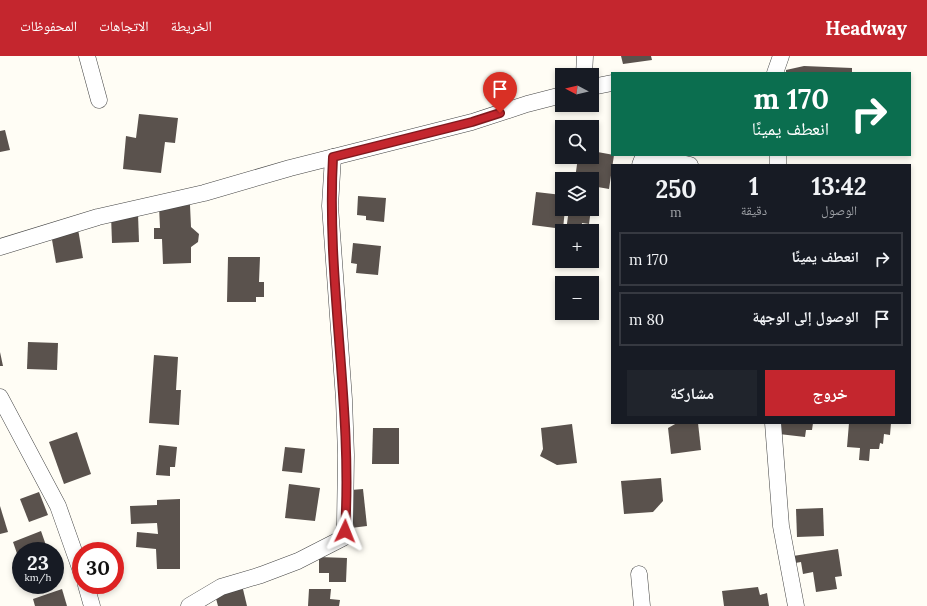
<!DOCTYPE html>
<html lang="ar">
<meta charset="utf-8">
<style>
body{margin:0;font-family:Lora,"Noto Naskh Arabic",serif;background:#20242c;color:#f1f3f6;direction:rtl;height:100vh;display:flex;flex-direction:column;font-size:15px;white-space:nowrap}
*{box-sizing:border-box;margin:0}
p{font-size:13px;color:#9ea1a6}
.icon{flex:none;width:22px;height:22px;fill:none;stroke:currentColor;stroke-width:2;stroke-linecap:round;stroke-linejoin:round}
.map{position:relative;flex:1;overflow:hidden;direction:ltr}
.details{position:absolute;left:611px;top:108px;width:300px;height:260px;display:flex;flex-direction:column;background:#171b24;border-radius:0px;box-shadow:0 2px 6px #0003;direction:rtl}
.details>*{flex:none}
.hud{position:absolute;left:611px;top:16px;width:300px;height:84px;border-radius:0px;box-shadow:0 2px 6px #0003;direction:rtl;background:#0b6e4f;color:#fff;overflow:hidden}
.needle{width:26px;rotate:277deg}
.buttons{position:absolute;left:555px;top:12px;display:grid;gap:8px}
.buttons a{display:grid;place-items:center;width:44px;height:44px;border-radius:0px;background:#171b24;box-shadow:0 2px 6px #0003;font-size:20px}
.speed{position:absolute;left:12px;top:486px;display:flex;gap:8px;font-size:20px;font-weight:700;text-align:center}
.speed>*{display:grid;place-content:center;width:52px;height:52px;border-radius:50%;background:#171b24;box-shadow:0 2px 6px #0003;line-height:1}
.speed small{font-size:10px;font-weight:400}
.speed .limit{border:6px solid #d22;background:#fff;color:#111}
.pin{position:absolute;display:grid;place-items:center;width:34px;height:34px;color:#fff;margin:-41px -17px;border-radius:50% 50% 50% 0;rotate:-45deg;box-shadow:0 0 4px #0007}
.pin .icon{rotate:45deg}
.me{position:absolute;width:44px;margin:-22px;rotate:2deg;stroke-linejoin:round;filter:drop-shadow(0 0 3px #0008)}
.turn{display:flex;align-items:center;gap:14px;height:84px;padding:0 16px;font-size:18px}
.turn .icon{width:52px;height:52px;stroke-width:2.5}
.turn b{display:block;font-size:28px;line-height:34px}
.eta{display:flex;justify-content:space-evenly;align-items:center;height:68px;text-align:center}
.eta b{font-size:24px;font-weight:800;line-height:28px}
.cta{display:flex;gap:8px;margin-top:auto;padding:8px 16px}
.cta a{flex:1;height:46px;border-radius:0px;background:#c4262e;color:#fff;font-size:16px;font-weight:800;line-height:46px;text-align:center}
.cta a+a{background:#20242c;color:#f1f3f6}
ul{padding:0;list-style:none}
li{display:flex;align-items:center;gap:12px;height:54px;margin:0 8px 6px;padding:0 8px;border:2px solid #363941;border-radius:0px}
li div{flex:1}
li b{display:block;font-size:15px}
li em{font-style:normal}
header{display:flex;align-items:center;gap:24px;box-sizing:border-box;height:56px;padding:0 20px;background:#c4262e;color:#fff}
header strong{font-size:19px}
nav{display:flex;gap:22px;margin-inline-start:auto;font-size:14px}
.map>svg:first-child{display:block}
.building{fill:#5a524d}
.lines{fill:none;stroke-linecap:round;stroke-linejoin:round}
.minor-casing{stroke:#444;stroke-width:17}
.minor{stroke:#fff;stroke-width:16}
.route-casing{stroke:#7f191e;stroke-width:10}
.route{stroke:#c4262e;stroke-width:7}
</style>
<header>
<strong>Headway</strong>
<nav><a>الخريطة</a><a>الاتجاهات</a><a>المحفوظات</a></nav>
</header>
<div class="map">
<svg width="927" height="550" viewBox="0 0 927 550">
<rect width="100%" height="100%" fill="#fffdf5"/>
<g class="building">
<polygon points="621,0 651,0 652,4 623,8"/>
<polygon points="804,10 852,12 852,17 786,17 786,14"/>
<polygon points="139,58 178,62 175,87 165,86 161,117 123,113 126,80 136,82"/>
<polygon points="5,74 10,94 0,96 0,75"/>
<polygon points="592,95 614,99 609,133 592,130 592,123 575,123 578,101 592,101"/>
<polygon points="536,136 562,139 562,153 565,153 563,173 532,169"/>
<polygon points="358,140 386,142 384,166 366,164 366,160 357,159"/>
<polygon points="190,149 191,171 199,178 198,186 191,191 191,207 163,208 162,183 154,183 154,172 160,172 159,150"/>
<polygon points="569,153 591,153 589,168 582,167 581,175 566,175"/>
<polygon points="138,158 139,186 112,187 111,159"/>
<polygon points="78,173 83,202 56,207 51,178"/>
<polygon points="353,187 381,190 378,219 356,217 357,208 351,207"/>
<polygon points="228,201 260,201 259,226 264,226 264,241 256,241 256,246 227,246"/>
<polygon points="28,286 58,287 57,314 27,313"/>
<polygon points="0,296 3,310 0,310"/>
<polygon points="154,299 178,301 176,334 181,334 179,369 149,367"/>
<polygon points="677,367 698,367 701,394 671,398 668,372"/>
<polygon points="780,367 813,367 812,374 806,374 805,381 779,378"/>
<polygon points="849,367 891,367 890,379 884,378 883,388 880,387 879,393 870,393 869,405 859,404 860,392 847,391"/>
<polygon points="572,368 577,407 557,409 540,400 543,393 541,372"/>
<polygon points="373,372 399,372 399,408 372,408"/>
<polygon points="77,376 91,418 64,428 49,386"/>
<polygon points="159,389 177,391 175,411 170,411 170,420 156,419"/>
<polygon points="285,391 305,393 302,417 282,415"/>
<polygon points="661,422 663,445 653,456 624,458 621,425"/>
<polygon points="289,428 320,432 315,465 285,462"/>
<polygon points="363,433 367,470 343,473 339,435"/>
<polygon points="39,436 48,459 29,466 20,443"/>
<polygon points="180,443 180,513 157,513 156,493 136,491 137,476 158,478 157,467 131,468 130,450 157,449 157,444"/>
<polygon points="0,450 8,476 0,478"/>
<polygon points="823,452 824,480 797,481 796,453"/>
<polygon points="41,475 48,495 21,495 21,509 13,486"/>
<polygon points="838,493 842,520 835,521 837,533 816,536 813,516 803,518 801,506 795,507 793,500"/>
<polygon points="319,501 347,502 346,526 329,526 329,517 319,517"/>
<polygon points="88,529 114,529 92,538"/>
<polygon points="242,529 247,550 218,550 214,535"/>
<polygon points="758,531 760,539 767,537 769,550 724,550 722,535"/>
<polygon points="62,533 67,550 35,550 33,543"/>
<polygon points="309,533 331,533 330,543 340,544 339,550 308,550"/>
</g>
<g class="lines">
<g class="minor-casing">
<g id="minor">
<polyline points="87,0 99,44"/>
<polyline points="775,17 781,0"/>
<polyline points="584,19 585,0"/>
<polyline points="592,31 612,27"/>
<polyline points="778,99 778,109"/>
<polyline points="640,109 644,99 690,109"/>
<polyline points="0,191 98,161 204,137 290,112 472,66 527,48 562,39"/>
<polyline points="0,341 58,450 81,515"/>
<polyline points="773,367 781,470 796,550"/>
<polyline points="639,518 642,550"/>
<polyline points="86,529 92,550"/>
<polyline points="189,550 221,531 261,519 298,505 343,482 345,467 346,399 344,343 330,150 333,101"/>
</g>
</g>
<use href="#minor" class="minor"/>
</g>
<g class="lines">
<g class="route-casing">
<path id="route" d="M345,475c8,-125 -19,-249 -12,-374l139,-35 28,-9"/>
</g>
<use href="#route" class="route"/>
</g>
</svg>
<div class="buttons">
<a><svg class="needle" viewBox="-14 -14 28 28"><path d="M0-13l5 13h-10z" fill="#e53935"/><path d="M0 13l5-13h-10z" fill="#9ea1a6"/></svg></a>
<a><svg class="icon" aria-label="search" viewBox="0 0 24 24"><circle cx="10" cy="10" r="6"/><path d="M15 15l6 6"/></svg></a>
<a><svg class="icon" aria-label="layers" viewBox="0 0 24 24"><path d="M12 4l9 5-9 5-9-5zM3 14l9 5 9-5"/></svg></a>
<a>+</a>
<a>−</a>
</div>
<div class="speed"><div>23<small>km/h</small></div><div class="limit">30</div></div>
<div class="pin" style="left:500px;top:57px;background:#d93025"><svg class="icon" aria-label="arrive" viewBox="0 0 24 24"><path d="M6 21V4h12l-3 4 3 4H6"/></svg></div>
<svg class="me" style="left:345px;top:475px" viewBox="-20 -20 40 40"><path d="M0-17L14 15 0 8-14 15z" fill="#c4262e" stroke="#fff" stroke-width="4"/></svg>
<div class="hud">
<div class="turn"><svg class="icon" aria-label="right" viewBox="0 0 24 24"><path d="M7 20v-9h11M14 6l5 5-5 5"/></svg><div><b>170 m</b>انعطف يمينًا</div></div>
</div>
<section class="details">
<div class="eta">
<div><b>13:42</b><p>الوصول</p></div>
<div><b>1</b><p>دقيقة</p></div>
<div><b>250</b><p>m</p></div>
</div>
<ul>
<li><svg class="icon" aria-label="right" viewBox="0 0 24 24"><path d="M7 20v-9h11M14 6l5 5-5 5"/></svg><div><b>انعطف يمينًا</b></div><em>170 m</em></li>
<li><svg class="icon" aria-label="arrive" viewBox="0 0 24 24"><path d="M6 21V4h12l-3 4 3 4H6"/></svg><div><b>الوصول إلى الوجهة</b></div><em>80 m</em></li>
</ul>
<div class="cta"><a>خروج</a><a>مشاركة</a></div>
</section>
</div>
